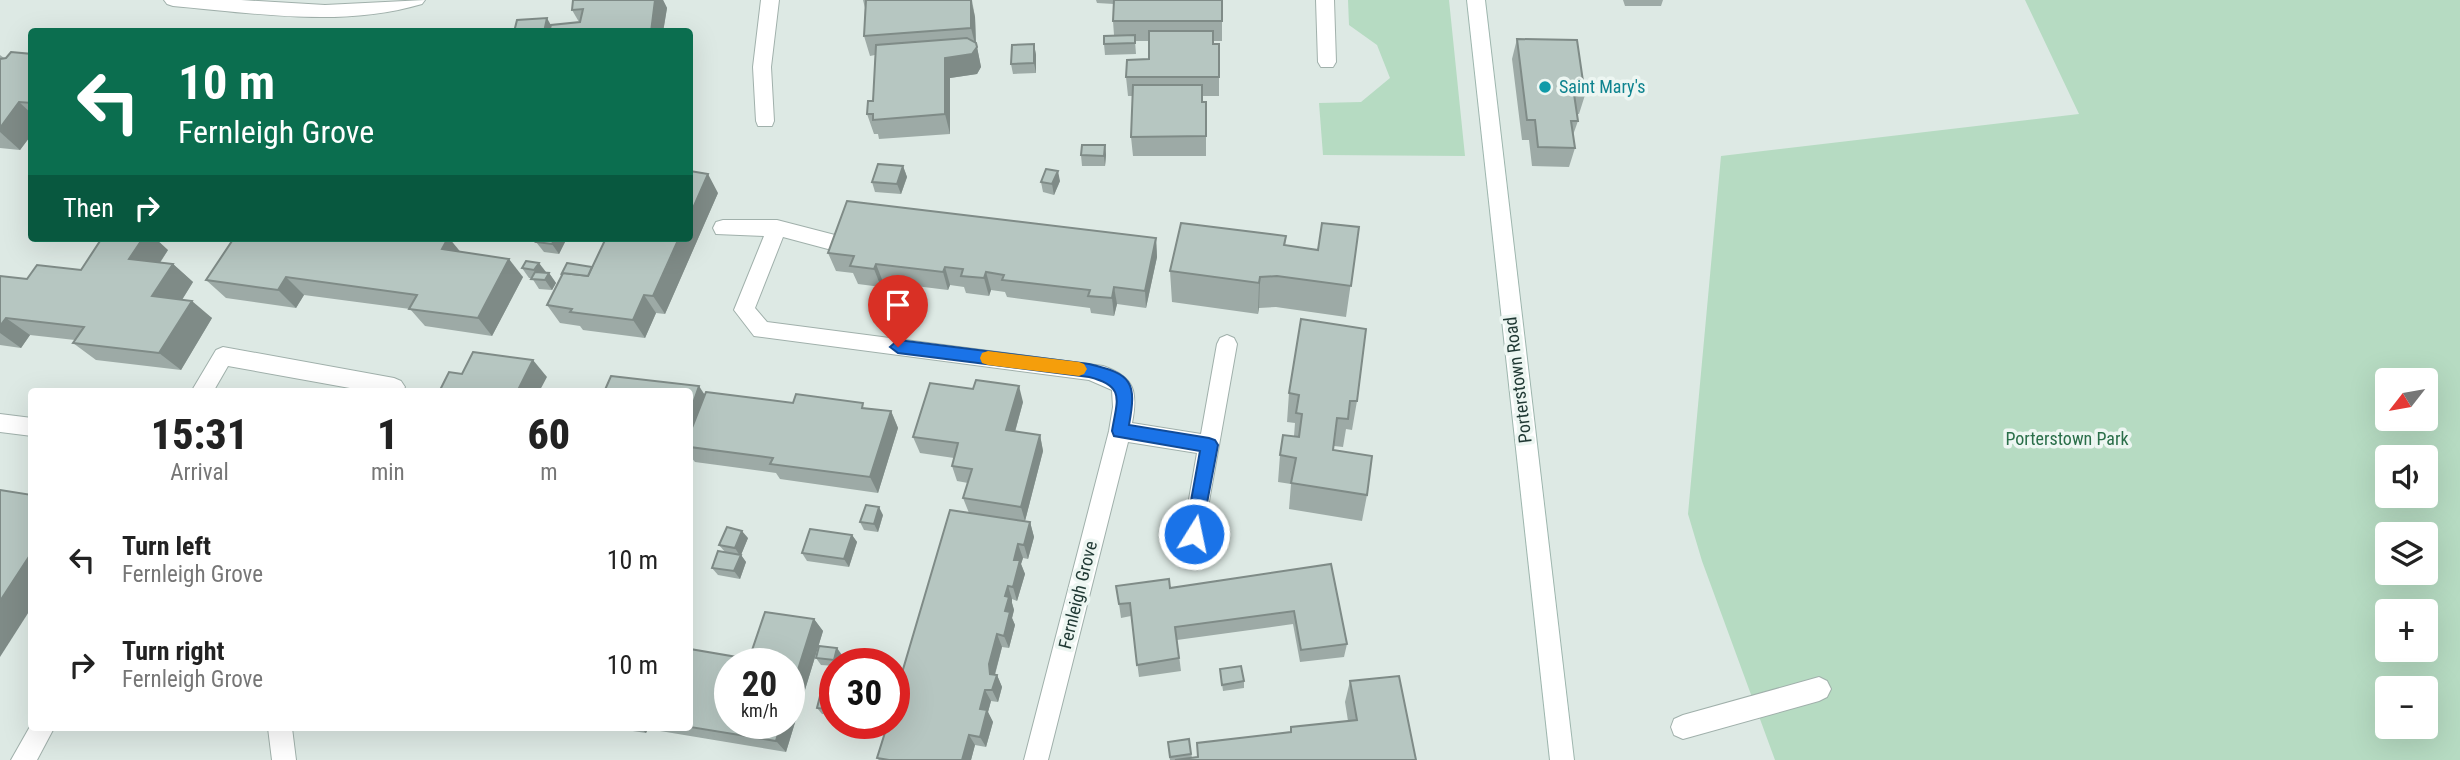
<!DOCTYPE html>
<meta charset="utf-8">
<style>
body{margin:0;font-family:"Roboto Condensed",sans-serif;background:#f6f6f6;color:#222;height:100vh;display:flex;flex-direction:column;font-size:26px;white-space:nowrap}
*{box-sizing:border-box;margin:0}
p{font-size:23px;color:#767676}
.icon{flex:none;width:38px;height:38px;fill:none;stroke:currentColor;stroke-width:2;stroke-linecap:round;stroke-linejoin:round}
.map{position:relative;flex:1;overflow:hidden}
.panel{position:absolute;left:28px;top:388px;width:665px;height:343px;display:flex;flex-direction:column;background:#fff;border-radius:7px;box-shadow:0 7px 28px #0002}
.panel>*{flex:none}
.hud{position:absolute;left:28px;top:28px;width:665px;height:214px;border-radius:7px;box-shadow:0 7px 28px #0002;background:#0b6e4f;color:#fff;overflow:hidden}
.needle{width:46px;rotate:239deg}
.tools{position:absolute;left:2375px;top:368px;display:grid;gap:14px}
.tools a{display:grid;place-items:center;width:63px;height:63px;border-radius:7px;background:#fff;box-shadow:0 7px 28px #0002;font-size:35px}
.speed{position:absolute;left:714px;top:648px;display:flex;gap:14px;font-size:35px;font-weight:700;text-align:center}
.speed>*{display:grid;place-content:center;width:91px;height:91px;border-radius:50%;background:#fff;box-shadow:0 7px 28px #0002;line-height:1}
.speed small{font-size:18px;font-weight:400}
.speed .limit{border:10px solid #d22;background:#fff;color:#111}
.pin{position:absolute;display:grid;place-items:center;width:60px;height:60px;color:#fff;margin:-72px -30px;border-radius:50% 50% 50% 0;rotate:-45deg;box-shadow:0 0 7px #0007}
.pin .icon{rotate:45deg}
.me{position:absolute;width:77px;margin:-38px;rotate:10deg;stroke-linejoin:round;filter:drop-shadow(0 0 5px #0008)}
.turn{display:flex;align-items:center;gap:24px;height:147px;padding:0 35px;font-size:32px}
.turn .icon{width:91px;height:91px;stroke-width:2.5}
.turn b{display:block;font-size:49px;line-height:60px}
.then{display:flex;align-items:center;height:66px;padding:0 35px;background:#0003;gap:14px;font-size:26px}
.eta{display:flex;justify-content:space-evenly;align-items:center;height:119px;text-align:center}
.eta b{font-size:42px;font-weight:800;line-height:49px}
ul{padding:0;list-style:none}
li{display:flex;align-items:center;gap:21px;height:105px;padding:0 35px}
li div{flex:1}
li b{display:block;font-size:26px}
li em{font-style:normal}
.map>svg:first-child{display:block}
.green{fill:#b6dbc2;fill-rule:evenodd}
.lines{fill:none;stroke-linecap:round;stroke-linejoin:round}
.lane-casing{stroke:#a0b0ab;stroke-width:2}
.street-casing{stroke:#a0b0ab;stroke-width:2}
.secondary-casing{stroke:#9db5ad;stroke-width:2}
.lane{fill:#fff;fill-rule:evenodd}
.street{fill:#fff;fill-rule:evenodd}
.secondary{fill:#fff;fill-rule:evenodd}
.wall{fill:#9daaa6}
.shaded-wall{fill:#7f8b87}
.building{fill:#b6c6c1;stroke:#7f8b87;stroke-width:2}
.route{fill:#1a73e8;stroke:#114b97;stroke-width:2}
.slow{fill:#f59e0b}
.culture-dot{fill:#0f9aa8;stroke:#edf6f2;stroke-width:2.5}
.labels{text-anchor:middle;stroke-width:7;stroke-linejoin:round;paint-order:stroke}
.culture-label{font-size:18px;fill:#0d838f;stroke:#edf6f2;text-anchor:start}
.street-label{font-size:18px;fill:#1f3833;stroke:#edf6f2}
.park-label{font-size:18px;fill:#2a6e49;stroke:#edf6f2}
</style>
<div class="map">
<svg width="2460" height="760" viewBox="0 0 2460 760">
<rect width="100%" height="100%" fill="#dde9e4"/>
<g class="green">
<polygon points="1348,0 1449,0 1465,156 1323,155 1319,103 1361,102 1390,78 1377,45 1349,25"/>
<path d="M2025,0h435v760h-685l-73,-199 -14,-47 33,-358 358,-42zM2387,380h39v38h-39zM2387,457h39v38h-39zM2387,534h39v38h-39zM2387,611h39v38h-39zM2387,688h39v38h-39z"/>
</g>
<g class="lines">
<g class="lane-casing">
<polygon id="lane" points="1819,677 1827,681 1831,689 1827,697 1819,701 1683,739 1674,735 1671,727 1674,719 1683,715"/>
</g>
<g class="street-casing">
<g id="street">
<path d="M164,0h77l84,5 100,-5 -3,4c-81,24 -167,9 -249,2l-6,-2z"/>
<polygon points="761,0 779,0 771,67 774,121 772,126 758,126 756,121 753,67"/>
<polygon points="1316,0 1334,0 1336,62 1333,67 1321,67 1318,62"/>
<path d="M723,220h54l58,15 3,6 -3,6 -7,2 -45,-12 -28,71 12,14 336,44c32,11 35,26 29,57l69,11 16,-90 3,-6 7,-3 7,3 3,6 -35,197 -8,3 -8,-3 -3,-7 14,-81 -69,-11 -80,318h-24l85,-329 4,-24 -1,-17 -23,-10 -335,-44 -20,-26 30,-74 -48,-2 -3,-6 3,-6z"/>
<polygon points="223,347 394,378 401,381 405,387 402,392 372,392 228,366 213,392 191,392 216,350"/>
<polygon points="0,414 32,418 32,436 0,432"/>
<polygon points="32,723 32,728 54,728 37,760 11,760"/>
<polygon points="268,728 292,728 296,760 272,760"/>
</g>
</g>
<g class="secondary-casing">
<polygon id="secondary" points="1467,0 1485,0 1574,760 1550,760"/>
</g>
<use href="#lane" class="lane"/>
<use href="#street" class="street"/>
<use href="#secondary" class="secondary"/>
</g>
<g class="wall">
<polygon points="573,0 667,0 663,0 667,8 663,32 551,25 579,22 572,10"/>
<polygon points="863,0 972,0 975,17 976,42 981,67 977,74 950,78 950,134 879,139 878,134 874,134 867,114 873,101 875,55 870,56 864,36 865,8"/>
<polygon points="1096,0 1222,0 1222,41 1214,41 1214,44 1219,44 1219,96 1202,96 1202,102 1206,102 1206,156 1133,156 1131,137 1133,96 1128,96 1126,77 1149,59 1149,41 1135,41 1136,54 1105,55 1104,44 1114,35 1113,21 1114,4 1097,3"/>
<polygon points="1623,0 1663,0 1661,6 1625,6"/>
<polygon points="1517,39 1585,95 1579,114 1577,114 1578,121 1573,135 1575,148 1569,167 1532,166 1529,140 1522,140 1512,59"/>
<polygon points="1034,44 1036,55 1036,73 1013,74 1011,64"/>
<polygon points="32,54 32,134 20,150 0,148 0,55 4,58"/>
<polygon points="1105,145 1106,155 1105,166 1082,166 1081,155"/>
<polygon points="903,166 907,177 901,194 875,192 872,182"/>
<polygon points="1060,181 1054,195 1043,192 1041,182"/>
<polygon points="718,193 665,314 656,313 645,338 583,330 580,326 560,323 547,305 592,267"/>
<polygon points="1359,227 1346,317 1276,307 1259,308 1258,314 1172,302 1170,271 1286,236 1285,246 1318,250"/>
<polygon points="1156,238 1157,257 1146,308 1117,304 1114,316 1091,313 1090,308 1007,297 1005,292 991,290 989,296 966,293 964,287 950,285 948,290 883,282 881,287 858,284 853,273 836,271 828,253"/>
<polygon points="566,240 559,254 544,252 536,242"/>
<polygon points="168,250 160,263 173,264 193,282 182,300 212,318 181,370 96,360 73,343 75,340 30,335 21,348 0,345 0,276 27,279 81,270"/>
<polygon points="461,252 523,277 492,336 425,326 410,309 304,295 296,308 226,298 206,280"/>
<polygon points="539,263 545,273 549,273 556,283 552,290 539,289 532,278 529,278 522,268"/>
<polygon points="690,392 793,403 866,408 891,411 898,428 878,493 780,479 776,473 695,462 690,456 690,458"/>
<polygon points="1289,393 1357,401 1352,430 1346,429 1343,447 1334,446 1333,450 1367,495 1362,521 1289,509 1291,484 1278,482 1280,455 1294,436 1295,423 1287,422"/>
<polygon points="1023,402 1015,432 1040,435 1043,451 1025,521 1030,522 1034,537 1028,559 1023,558 1021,564 1025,574 1017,601 1012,599 1012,603 1014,610 1012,618 1015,625 1009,648 1002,647 995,675 997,675 1002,687 998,702 991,701 988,712 993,722 986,747 975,745 971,760 879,760 877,758 969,513 963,498 968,483 957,481 952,466 954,458 920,453 913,437"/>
<polygon points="883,515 878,532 864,530 860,522"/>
<polygon points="852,535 857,542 849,567 807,561 802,553"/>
<polygon points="748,538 741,555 746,562 740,579 718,575 712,568 725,552 719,545"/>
<polygon points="1331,564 1347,644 1344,657 1300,662 1293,624 1177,640 1181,671 1139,677 1131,616 1121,618 1119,604 1170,588"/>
<polygon points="814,619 823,631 786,752 648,729 646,733 613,728 690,728 690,649 749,659"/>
<polygon points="842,655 840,663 835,663 835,666 821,665 816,658"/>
<polygon points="1220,669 1244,681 1244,688 1223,691"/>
<polygon points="1350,681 1416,760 1170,760 1168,742 1189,739 1192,758 1198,757 1290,732 1291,727 1348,721 1345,702"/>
<polygon points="835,697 835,715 822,714 817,708"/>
</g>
<g class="shaded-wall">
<polygon points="655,0 663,0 667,8 663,32 651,32"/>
<polygon points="971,0 975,17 976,48 971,28"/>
<polygon points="547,18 553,29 552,32 544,32"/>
<polygon points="1034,44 1036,55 1036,73 1034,63"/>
<polygon points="977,47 981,67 977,74 950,78 950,134 945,114 945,58"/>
<polygon points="19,102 32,114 32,134 20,150 0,132 0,128"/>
<polygon points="1105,145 1106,155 1105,166 1104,156"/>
<polygon points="903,166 907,177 901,194 897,184"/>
<polygon points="1058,171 1060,181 1054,195 1052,184"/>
<polygon points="708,174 718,193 665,314 653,296 679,238 690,238 690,215"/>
<polygon points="143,238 155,238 168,250 150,277 129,259"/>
<polygon points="448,238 449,238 463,255 442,249"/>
<polygon points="555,238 564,238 566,240 559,254 552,244"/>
<polygon points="1156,238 1157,257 1146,308 1145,291"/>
<polygon points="509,259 523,277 492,336 478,318"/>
<polygon points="539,263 546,272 542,280 534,270"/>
<polygon points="173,264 193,282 173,314 152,296"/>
<polygon points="876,264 883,282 881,287 874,269"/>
<polygon points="945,267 950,285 948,290 943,272"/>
<polygon points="986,272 991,290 989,296 984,278"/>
<polygon points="549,273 556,283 552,290 545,280"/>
<polygon points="286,277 304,295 296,308 278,290"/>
<polygon points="1260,277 1259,308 1258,314 1259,283"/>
<polygon points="1114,287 1117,304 1114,316 1112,298"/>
<polygon points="644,295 656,313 645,338 633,320"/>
<polygon points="192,301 212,318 181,370 159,353"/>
<polygon points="6,318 30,335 21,348 0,333 0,326"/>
<polygon points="533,360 547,377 539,392 517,392"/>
<polygon points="699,386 710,403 690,447 690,412"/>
<polygon points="1019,386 1023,402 1011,446 1006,430"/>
<polygon points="891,411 898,428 878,493 870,477"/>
<polygon points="1040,435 1043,451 1025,521 1021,507"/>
<polygon points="879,507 883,515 878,532 874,524"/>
<polygon points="1030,522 1034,537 1028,559 1024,545"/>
<polygon points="742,531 748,538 741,555 746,562 740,579 734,571 740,556 735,548"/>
<polygon points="852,535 857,542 849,567 844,559"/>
<polygon points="1018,544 1023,558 1021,564 1025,574 1017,601 1013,587 1014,560"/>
<polygon points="32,552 32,607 0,657 0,601"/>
<polygon points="1008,586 1012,599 1012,603 1014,610 1012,618 1015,625 1009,648 1004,636 1005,596"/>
<polygon points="814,619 823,631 786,752 776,741 781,723 789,723 789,698"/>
<polygon points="997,634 1002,647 994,677 997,675 1002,687 998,702 992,690 989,664"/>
<polygon points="837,648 842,655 840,663 836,663 834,660"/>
<polygon points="985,690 991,701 988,712 993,722 986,747 980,737 980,709"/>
<polygon points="640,728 647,728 648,729 646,733"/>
<polygon points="969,735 975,745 971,760 962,760"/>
</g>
<g class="building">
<polygon points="573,0 655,0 651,32 549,32 551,25 580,22 583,9 572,10"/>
<polygon points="866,0 971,0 971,28 864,36"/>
<polygon points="1114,0 1222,0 1222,21 1113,21"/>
<polygon points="547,18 544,32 514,32 517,20"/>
<polygon points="1149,31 1213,31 1213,44 1219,44 1219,77 1126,77 1127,60 1149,59"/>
<polygon points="1135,35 1135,43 1104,44 1104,36"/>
<polygon points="967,38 976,43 977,47 972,54 945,58 945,114 873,120 873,114 867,114 868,101 873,101 876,45"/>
<polygon points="1517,39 1577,40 1585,95 1574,94 1578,121 1571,121 1575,148 1538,147 1535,120 1527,120"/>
<polygon points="1034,44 1034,63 1011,64 1012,45"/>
<polygon points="11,52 32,54 32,103 19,102 0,128 0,59 6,58"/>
<polygon points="1133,85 1202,85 1202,102 1206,102 1206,136 1131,137"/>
<polygon points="1082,145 1105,145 1104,156 1081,155"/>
<polygon points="878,164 903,166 897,184 872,182"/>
<polygon points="1046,169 1058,171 1052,184 1041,182"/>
<polygon points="690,171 708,174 690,215"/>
<polygon points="847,201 1156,238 1145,291 1114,287 1112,298 1088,296 1090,290 1002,280 1004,275 986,272 984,278 961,276 963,269 945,267 943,272 876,264 874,269 850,266 854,256 828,253"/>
<polygon points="1181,223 1286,236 1284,245 1318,250 1322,223 1359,227 1351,286 1277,276 1260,277 1259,283 1170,271"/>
<polygon points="102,238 143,238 129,259 173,264 152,296 192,301 159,353 73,343 84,327 6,318 0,326 0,276 27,279 37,265 81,270"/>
<polygon points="234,238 448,238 442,249 509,259 478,318 409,309 417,295 286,277 278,290 206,280"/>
<polygon points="539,238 555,238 552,244 536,242"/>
<polygon points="606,238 679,238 653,296 644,295 633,320 570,312 572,309 547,305 563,273 588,276"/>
<polygon points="526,261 539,263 534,270 522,268"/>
<polygon points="567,263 592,267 588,276 563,273 561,275"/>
<polygon points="535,272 549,273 545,280 531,279"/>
<polygon points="1301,319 1366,329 1357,401 1350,401 1348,419 1337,418 1333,450 1372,456 1367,495 1291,483 1296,458 1280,455 1283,435 1299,437 1302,414 1296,413 1299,395 1289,393"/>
<polygon points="473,352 533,360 517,392 452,392 440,390 449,372 462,374"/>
<polygon points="611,376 699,386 690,412 690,392 604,392"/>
<polygon points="976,380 1019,386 1006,430 1040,435 1021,507 963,498 972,469 952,466 958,443 913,437 930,383 973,389"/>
<polygon points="706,392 793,403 796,394 863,403 862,408 891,411 870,477 770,464 773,458 690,447 690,433"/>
<polygon points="0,490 32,495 32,552 0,601"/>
<polygon points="866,505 879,507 874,524 860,522"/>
<polygon points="950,510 1030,522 1024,545 1018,544 1014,560 1020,560 1013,587 1008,586 1005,596 1009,597 1005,611 1010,612 1004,636 997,634 989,664 990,674 997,675 992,690 985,690 980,709 987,710 980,737 969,735 962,760 889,760 877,758 888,723 894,723 894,700"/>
<polygon points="727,527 742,531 735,548 719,545"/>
<polygon points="810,529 852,535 844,559 802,553"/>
<polygon points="718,551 741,555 734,571 712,568"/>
<polygon points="1331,564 1347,644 1301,650 1294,611 1175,627 1179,658 1137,665 1130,603 1119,604 1116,586 1169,579 1170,588"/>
<polygon points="765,612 814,619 789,698 789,663 730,663 730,723 781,723 776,741 690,727 690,649 749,659"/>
<polygon points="819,646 837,648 834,660 816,658"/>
<polygon points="1241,666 1244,681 1222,685 1220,669"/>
<polygon points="1399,676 1416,760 1175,760 1198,757 1197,743 1291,732 1291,727 1357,720 1350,681"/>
<polygon points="820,696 835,697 835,710 817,708"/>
<polygon points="1189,739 1191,754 1170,757 1168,742"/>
</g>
<path class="route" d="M898,340l191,24c43,10 48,18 40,61l80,13 6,2 3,5 -18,95 -6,2 -6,-2 -3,-6 15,-83 -86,-15 -2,-5c5,-31 14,-45 -23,-54l-191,-24 -8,-6z"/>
<polygon class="slow" points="988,351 1079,362 1084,364 1087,369 1084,374 1079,376 988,365 982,363 980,358 982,353"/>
<circle class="culture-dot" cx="1545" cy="87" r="7"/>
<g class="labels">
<g class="culture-label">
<text x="1559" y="93">Saint Mary's</text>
</g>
<g class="street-label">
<text transform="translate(1518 380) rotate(-97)" y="6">Porterstown Road</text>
<text transform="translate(1078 595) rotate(-76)" y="6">Fernleigh Grove</text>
</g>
<g class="park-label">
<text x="2067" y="445">Porterstown Park</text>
</g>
</g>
</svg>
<div class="tools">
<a><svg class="needle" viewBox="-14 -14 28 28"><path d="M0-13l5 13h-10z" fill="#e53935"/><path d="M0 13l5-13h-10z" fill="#767676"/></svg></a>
<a><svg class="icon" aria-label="sound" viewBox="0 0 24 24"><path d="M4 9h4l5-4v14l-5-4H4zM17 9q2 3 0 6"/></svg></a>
<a><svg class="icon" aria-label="layers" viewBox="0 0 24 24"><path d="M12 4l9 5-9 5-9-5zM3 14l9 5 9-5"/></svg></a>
<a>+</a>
<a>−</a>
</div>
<div class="speed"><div>20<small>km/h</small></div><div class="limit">30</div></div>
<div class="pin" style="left:898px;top:347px;background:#d93025"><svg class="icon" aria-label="arrive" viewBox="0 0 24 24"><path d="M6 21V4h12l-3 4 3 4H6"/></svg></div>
<svg class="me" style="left:1194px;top:534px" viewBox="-20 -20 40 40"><circle r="17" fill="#1a73e8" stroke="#fff" stroke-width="3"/><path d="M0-11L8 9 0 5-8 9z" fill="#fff"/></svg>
<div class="hud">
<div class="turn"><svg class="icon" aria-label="left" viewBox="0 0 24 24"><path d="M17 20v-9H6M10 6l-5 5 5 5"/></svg><div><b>10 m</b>Fernleigh Grove</div></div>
<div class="then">Then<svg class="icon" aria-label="right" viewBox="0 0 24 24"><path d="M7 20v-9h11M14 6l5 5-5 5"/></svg></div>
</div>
<section class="panel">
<div class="eta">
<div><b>15:31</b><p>Arrival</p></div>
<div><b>1</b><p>min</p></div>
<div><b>60</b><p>m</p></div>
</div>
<ul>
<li><svg class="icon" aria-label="left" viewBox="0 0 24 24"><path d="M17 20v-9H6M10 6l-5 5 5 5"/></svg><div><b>Turn left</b><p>Fernleigh Grove</p></div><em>10 m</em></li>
<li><svg class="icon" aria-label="right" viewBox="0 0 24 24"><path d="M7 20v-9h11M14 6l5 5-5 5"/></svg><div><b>Turn right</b><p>Fernleigh Grove</p></div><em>10 m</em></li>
</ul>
</section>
</div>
